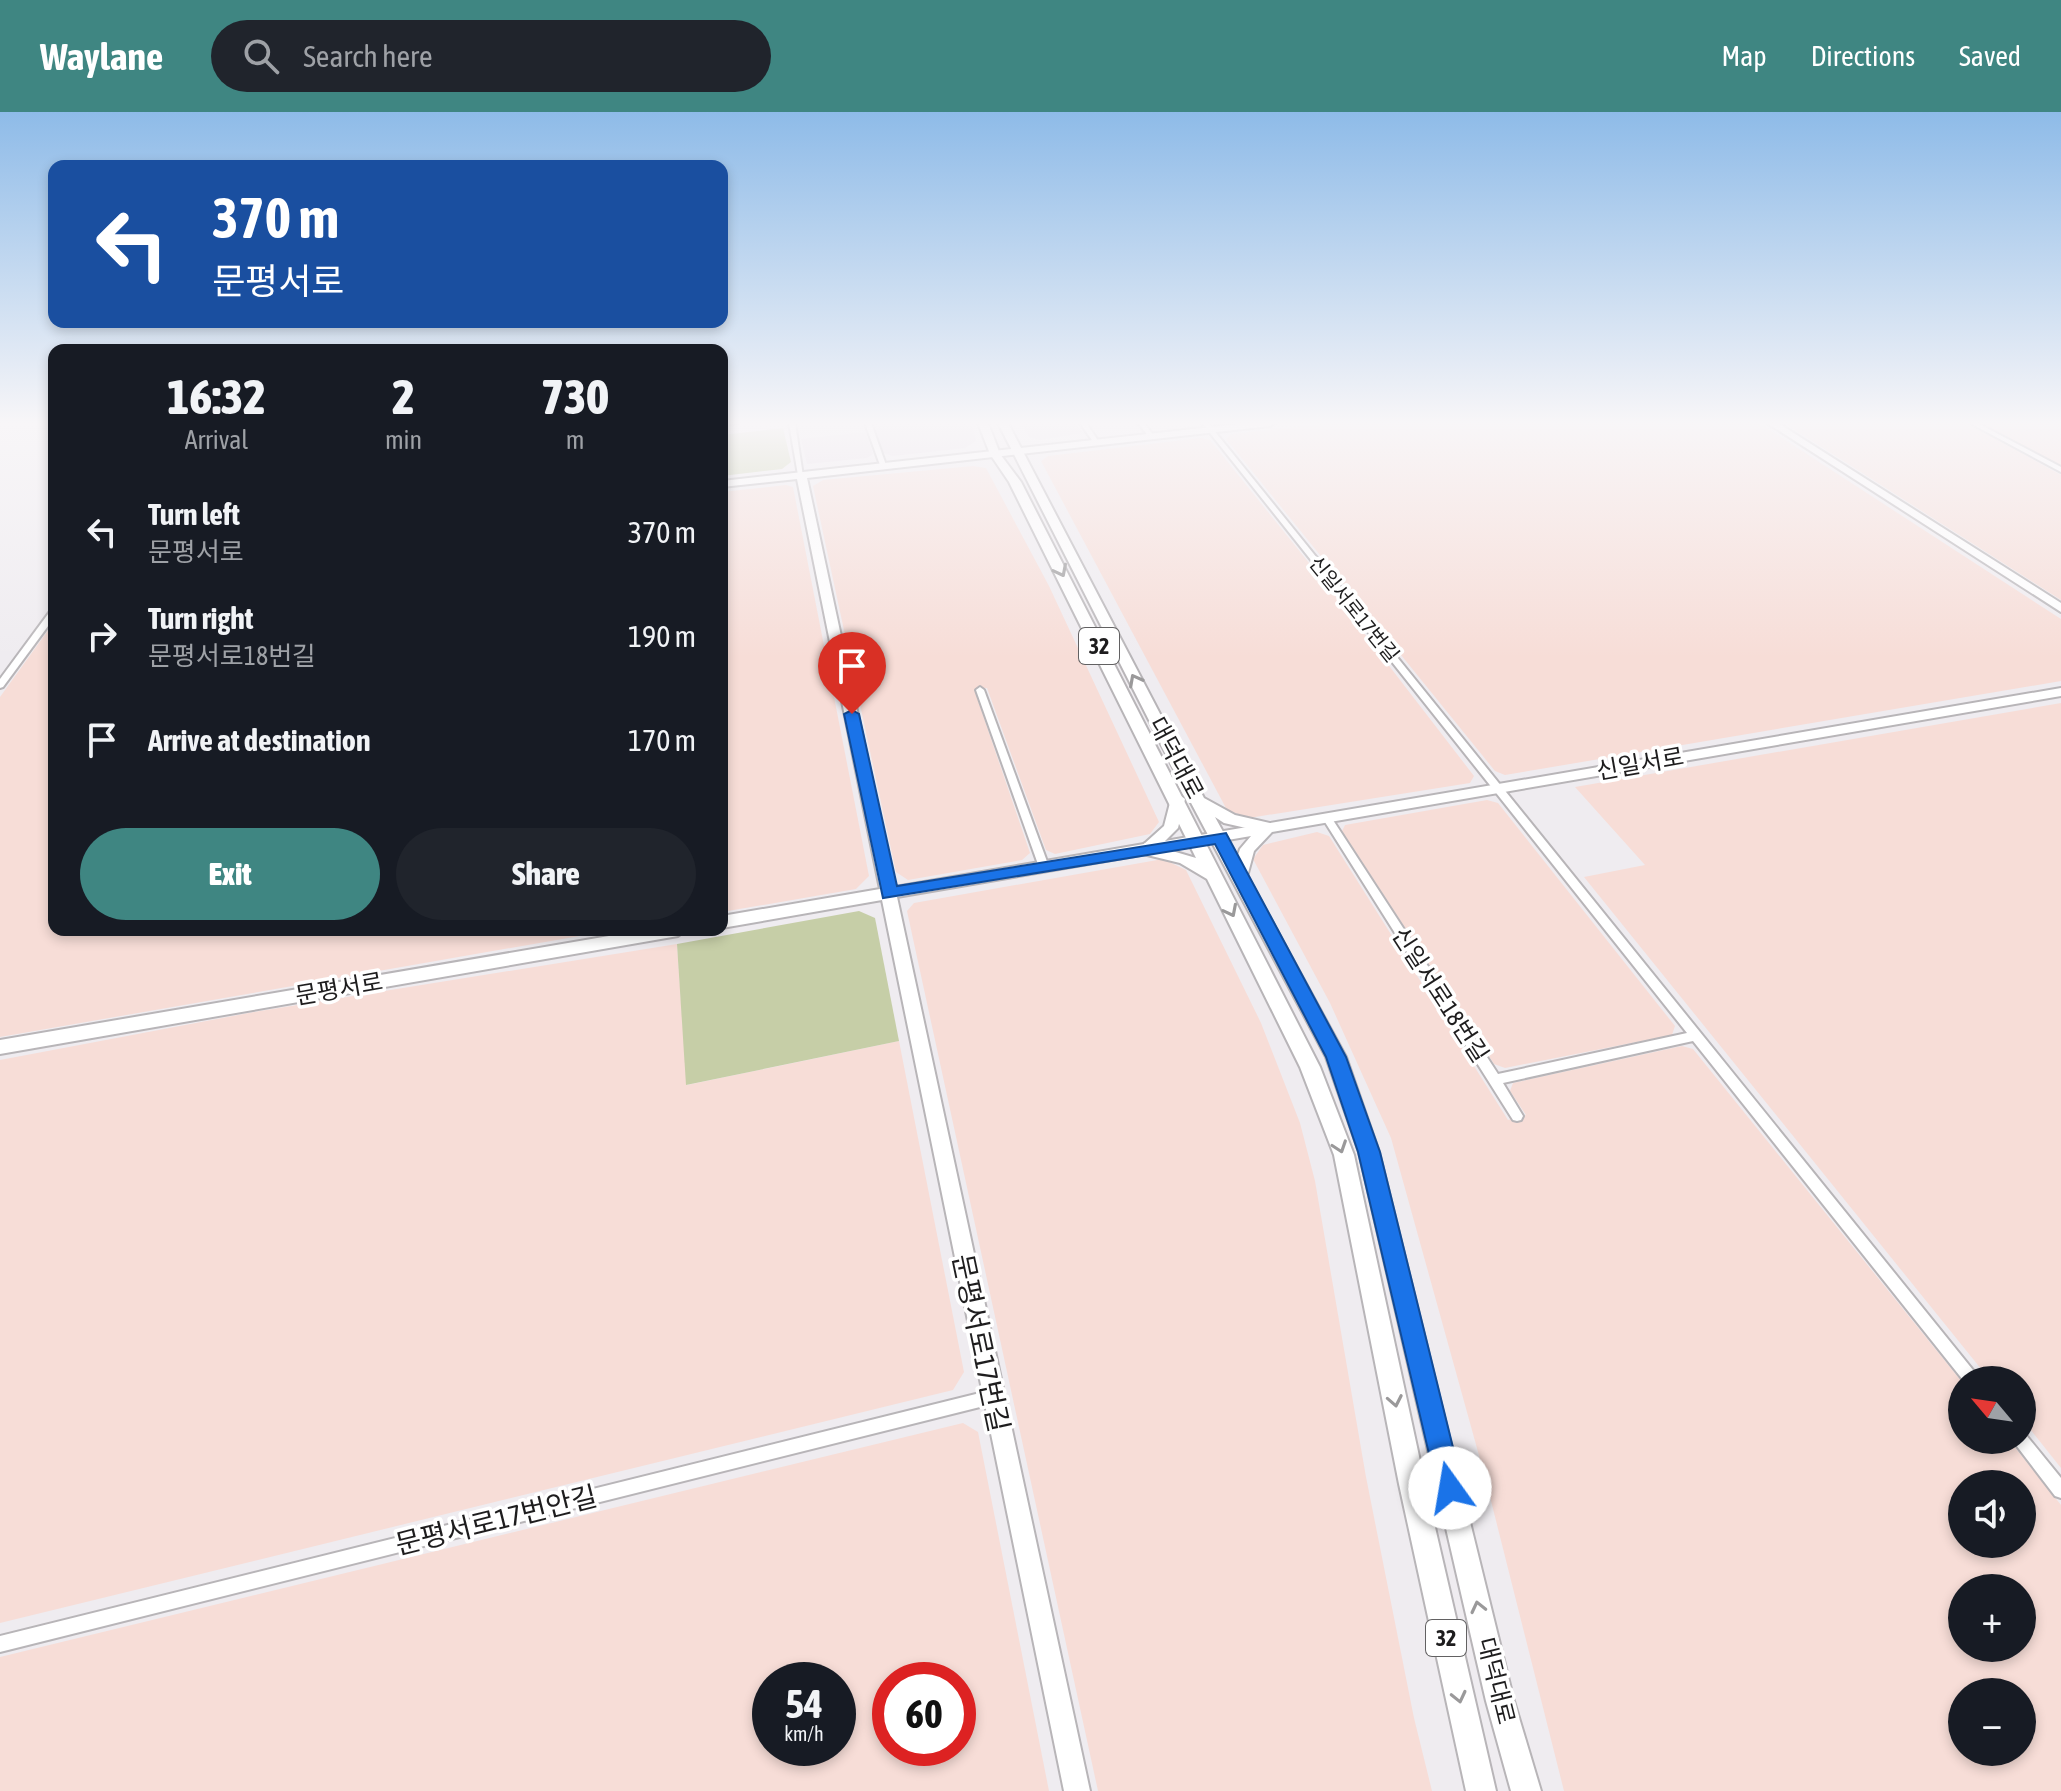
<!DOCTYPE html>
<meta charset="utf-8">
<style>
body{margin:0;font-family:"Asap Condensed","Noto Sans KR",sans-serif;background:#20242c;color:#f1f3f6;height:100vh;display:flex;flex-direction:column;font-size:30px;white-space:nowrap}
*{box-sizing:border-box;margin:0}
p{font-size:26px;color:#9ea1a6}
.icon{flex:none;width:44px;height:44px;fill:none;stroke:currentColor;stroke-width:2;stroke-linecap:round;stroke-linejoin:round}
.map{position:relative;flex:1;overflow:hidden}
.sheet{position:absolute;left:48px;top:232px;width:680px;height:592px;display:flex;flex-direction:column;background:#171b24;border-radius:16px;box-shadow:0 4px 12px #0003}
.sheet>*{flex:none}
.banner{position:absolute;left:48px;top:48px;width:680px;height:168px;border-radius:16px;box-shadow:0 4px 12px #0003;background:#1a4fa0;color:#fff;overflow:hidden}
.needle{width:52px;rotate:299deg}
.fabs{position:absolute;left:1948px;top:1254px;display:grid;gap:16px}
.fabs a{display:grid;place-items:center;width:88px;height:88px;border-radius:50%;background:#171b24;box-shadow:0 4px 12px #0003;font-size:40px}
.speed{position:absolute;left:752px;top:1550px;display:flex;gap:16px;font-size:40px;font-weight:700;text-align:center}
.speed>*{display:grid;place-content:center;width:104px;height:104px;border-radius:50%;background:#171b24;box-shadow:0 4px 12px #0003;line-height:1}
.speed small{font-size:20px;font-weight:400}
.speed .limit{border:12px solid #d22;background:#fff;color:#111}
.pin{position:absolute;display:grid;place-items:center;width:68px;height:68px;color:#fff;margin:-82px -34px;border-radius:50% 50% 50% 0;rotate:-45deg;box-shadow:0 0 8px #0007}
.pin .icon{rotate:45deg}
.me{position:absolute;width:88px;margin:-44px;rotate:347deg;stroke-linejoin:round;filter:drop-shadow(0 0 6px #0008)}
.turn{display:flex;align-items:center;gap:28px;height:168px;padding:0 32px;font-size:36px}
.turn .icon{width:104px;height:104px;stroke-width:2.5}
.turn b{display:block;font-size:56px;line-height:68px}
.eta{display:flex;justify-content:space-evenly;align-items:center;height:136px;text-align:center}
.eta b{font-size:48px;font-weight:800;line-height:56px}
.primary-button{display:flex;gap:16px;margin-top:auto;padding:16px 32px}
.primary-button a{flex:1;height:92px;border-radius:48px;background:#3f8682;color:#fff;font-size:32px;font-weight:800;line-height:92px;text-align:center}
.primary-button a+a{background:#20242c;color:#f1f3f6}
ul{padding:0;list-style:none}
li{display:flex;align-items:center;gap:24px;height:104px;padding:0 32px}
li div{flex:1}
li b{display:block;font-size:30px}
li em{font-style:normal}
header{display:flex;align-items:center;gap:48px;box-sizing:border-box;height:112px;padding:0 40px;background:#3f8682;color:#fff}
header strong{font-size:38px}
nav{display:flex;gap:44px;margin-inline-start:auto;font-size:28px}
.search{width:560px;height:72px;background:#20242c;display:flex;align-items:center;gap:20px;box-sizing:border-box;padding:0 28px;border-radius:44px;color:#9ea1a6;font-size:30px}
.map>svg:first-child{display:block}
.built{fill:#e6dde6}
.industrial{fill:#f7ddd7;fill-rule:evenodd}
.green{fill:#c6cea7}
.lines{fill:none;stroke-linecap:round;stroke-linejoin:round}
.street-casing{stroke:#b8b5b8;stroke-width:4}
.secondary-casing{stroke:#b8b5b8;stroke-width:4}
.primary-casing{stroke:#b8b5b8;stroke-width:4}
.street{fill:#fff;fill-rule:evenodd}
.secondary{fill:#fff;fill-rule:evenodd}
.primary{fill:#fff;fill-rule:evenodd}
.oneway{stroke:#9a999a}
.route{fill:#1a73e8;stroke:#114b97;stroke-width:2}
.labels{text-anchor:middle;stroke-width:7;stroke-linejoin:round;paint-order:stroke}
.far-street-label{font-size:20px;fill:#1e1d1e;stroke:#fff}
.shield{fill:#fff;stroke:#626162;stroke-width:2}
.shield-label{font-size:22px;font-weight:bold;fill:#1e1d1e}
.street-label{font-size:24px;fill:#1e1d1e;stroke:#fff}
.near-street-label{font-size:28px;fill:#1e1d1e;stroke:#fff}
</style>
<header>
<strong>Waylane</strong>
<div class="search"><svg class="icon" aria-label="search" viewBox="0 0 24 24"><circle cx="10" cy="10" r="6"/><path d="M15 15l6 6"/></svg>Search here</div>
<nav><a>Map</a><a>Directions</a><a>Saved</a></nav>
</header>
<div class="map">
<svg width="2061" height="1679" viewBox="0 0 2061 1679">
<rect width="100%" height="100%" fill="#efecf0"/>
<g class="built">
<polygon points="871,311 972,311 976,329 965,336 893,344 883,341"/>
<polygon points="1020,311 1076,311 1082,321 1040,328 1029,325"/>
<polygon points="866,320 873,342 867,346 807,352 801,327"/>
</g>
<g class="industrial">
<polygon points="1331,311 1759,311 2061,507 2061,569 1505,663 1495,659 1226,327 1231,322"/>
<polygon points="1784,311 1967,311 2061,363 2061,488"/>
<polygon points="1979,311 2061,311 2061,355"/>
<polygon points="1201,326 1210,328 1326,472 1474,664 1470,671 1249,706 1227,698 1041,349 1048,344"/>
<polygon points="973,354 986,356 1049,474 1159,710 1150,722 1055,742 1046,738 987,576 974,577 1030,741 1022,748 908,768 896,760 813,374 823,368"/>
<polygon points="786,373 793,375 869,764 856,777 722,800 722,380"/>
<polygon points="54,510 54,818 614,818 0,925 0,585"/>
<polygon points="2061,591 2061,1356 2022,1307 2022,1268 1990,1268 1584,765 1645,753 1575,675"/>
<polygon points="1487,688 1498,691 1675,914 1672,923 1505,956 1494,952 1342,719 1345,713"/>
<path d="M1317,720l12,4 179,284 18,-5 -16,-24 3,-8 169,-37 11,3 269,333v58h47l52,65v286h-497l-79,-314 -94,-339 -61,-135 -77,-144 10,-14zM1962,1372h60v60h-60zM1962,1476h60v60h-60zM1962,1580h60v60h-60z"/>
<polygon points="1163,747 1186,758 1261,911 1300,1011 1315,1069 1366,1365 1414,1606 1432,1679 1098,1679 907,799 914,791"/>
<polygon points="677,832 687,973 899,929 964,1260 953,1278 0,1511 0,948 254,900"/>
<path d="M963,1311l15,9 71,359h-1049v-134zM838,1568v68h-68v-68zM890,1568h68v68h-68z"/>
</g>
<g class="green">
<polygon points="783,316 791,350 782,357 722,364 722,323"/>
<polygon points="859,799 875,806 899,929 686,973 677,832"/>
</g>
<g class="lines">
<g class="street-casing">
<g id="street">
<polygon points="722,311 737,311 722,314"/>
<polygon points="789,311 795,311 803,364 798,363"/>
<polygon points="865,311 871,311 886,353 885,354 880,353"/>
<polygon points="1080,311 1086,311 1099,330 1098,331 1094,331"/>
<polygon points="1138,311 1144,311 1154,324 1153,325 1149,325"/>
<polygon points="1202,311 1208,311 1977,1263 1979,1268 1963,1268 1693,929 1503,971 1523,1004 1521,1008 1517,1009 1513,1008 1323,707 1325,705 1331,705 1498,962 1687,921"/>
<polygon points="1970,311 1977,311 2061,355 2061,360"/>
<polygon points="51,498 54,498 54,506 3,575 0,576 0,567"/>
<polygon points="980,575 984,578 1049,755 1048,758 1044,759 1039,755 976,578"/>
<polygon points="992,1278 997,1280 999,1285 997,1290 992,1292 0,1540 0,1524"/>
<polygon points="2022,1321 2026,1323 2061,1366 2061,1386 2055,1384 2016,1333 2013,1328 2022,1328"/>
</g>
</g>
<g class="secondary-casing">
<g id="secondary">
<polygon points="1248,311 1275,311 1270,314 807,366 895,775 1144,732 1164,714 1171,687 1178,682 1185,687 1178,716 1165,729 2061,576 2061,584 1272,720 1254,739 1248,761 1240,766 1232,761 1240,737 1251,724 897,785 1090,1679 1064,1679 882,788 722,816 722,804 880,777 797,367 722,375 722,369"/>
<polygon points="1767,311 1778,311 2061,491 2061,500"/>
<polygon points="644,818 686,818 678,824 0,942 0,928"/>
</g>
</g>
<g class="primary-casing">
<g id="primary">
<polygon points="978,311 988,311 1000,342 1021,370 1320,955 1354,1043 1425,1372 1496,1679 1466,1679 1399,1372 1334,1043 1300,955 1207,767 1180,751 1139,741 1137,737 1145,731 1196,746 1009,370 990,342"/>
<polygon points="998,311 1008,311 1204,686 1235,703 1274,712 1276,716 1268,721 1224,711 1215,705 1346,945 1379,1040 1514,1589 1541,1679 1511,1679 1486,1589 1359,1040 1326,945 1189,687"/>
</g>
</g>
<use href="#street" class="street"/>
<use href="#secondary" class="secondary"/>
<use href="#primary" class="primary"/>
</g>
<defs><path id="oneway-chevron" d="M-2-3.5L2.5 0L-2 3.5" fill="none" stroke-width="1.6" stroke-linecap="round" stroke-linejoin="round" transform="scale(2)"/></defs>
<g class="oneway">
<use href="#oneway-chevron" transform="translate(1061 459) rotate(63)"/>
<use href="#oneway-chevron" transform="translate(1135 568) rotate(-118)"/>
<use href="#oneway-chevron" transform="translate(1231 799) rotate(63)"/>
<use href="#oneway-chevron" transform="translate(1340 1035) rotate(71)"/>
<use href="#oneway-chevron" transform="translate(1395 1289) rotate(79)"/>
<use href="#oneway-chevron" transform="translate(1478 1495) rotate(-103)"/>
<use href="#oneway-chevron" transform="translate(1459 1585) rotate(77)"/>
</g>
<linearGradient id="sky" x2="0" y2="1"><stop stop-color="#8ebbe8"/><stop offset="0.57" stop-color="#f8f6f8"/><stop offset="1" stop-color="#f8f6f8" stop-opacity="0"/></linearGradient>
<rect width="2061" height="546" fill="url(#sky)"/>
<polygon class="route" points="852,598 859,602 897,774 1226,721 1346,945 1380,1040 1463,1376 1459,1385 1450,1389 1441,1385 1437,1376 1358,1040 1326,945 1215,732 883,786 844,602"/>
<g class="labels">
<g class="far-street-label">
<text transform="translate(1354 497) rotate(51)" y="7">신일서로17번길</text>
</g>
<g class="shield">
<rect x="1079" y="516" width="40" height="36" rx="6"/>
<rect x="1426" y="1508" width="40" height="36" rx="6"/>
</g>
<g class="shield-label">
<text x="1099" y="542">32</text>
<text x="1446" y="1534">32</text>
</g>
<g class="street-label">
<text transform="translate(1176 646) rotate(62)" y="8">대덕대로</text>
<text transform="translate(1640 652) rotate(-10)" y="8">신일서로</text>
<text transform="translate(339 877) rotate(-10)" y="8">문평서로</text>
<text transform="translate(1440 883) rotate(57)" y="8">신일서로18번길</text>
<text transform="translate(1496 1569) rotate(76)" y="8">대덕대로</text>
</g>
<g class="near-street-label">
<text transform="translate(981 1231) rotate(78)" y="10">문평서로17번길</text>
<text transform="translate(496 1408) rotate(-14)" y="10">문평서로17번안길</text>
</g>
</g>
</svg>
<div class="fabs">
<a><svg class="needle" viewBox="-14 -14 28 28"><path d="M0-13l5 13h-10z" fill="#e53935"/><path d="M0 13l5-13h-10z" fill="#9ea1a6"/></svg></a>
<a><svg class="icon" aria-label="sound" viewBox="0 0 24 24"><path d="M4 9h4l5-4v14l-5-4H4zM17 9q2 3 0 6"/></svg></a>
<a>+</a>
<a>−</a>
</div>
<div class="speed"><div>54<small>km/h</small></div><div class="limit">60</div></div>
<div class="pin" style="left:852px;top:602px;background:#d93025"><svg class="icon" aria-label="arrive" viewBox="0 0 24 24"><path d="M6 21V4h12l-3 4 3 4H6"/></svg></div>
<svg class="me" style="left:1450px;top:1376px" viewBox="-20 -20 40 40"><circle r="19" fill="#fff"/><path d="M0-13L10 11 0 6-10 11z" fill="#1a73e8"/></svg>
<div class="banner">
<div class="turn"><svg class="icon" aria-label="left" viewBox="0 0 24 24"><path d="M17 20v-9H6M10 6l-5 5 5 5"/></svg><div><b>370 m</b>문평서로</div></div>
</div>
<section class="sheet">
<div class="eta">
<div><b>16:32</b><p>Arrival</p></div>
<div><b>2</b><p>min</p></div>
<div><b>730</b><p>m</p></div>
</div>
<ul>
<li><svg class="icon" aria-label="left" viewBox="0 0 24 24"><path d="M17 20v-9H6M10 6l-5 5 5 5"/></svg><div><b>Turn left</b><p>문평서로</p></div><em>370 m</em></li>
<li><svg class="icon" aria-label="right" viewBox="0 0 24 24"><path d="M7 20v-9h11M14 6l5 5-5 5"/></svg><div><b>Turn right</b><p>문평서로18번길</p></div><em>190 m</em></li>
<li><svg class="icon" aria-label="arrive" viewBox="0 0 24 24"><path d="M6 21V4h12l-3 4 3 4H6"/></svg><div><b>Arrive at destination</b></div><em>170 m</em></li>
</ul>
<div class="primary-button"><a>Exit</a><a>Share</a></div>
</section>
</div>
